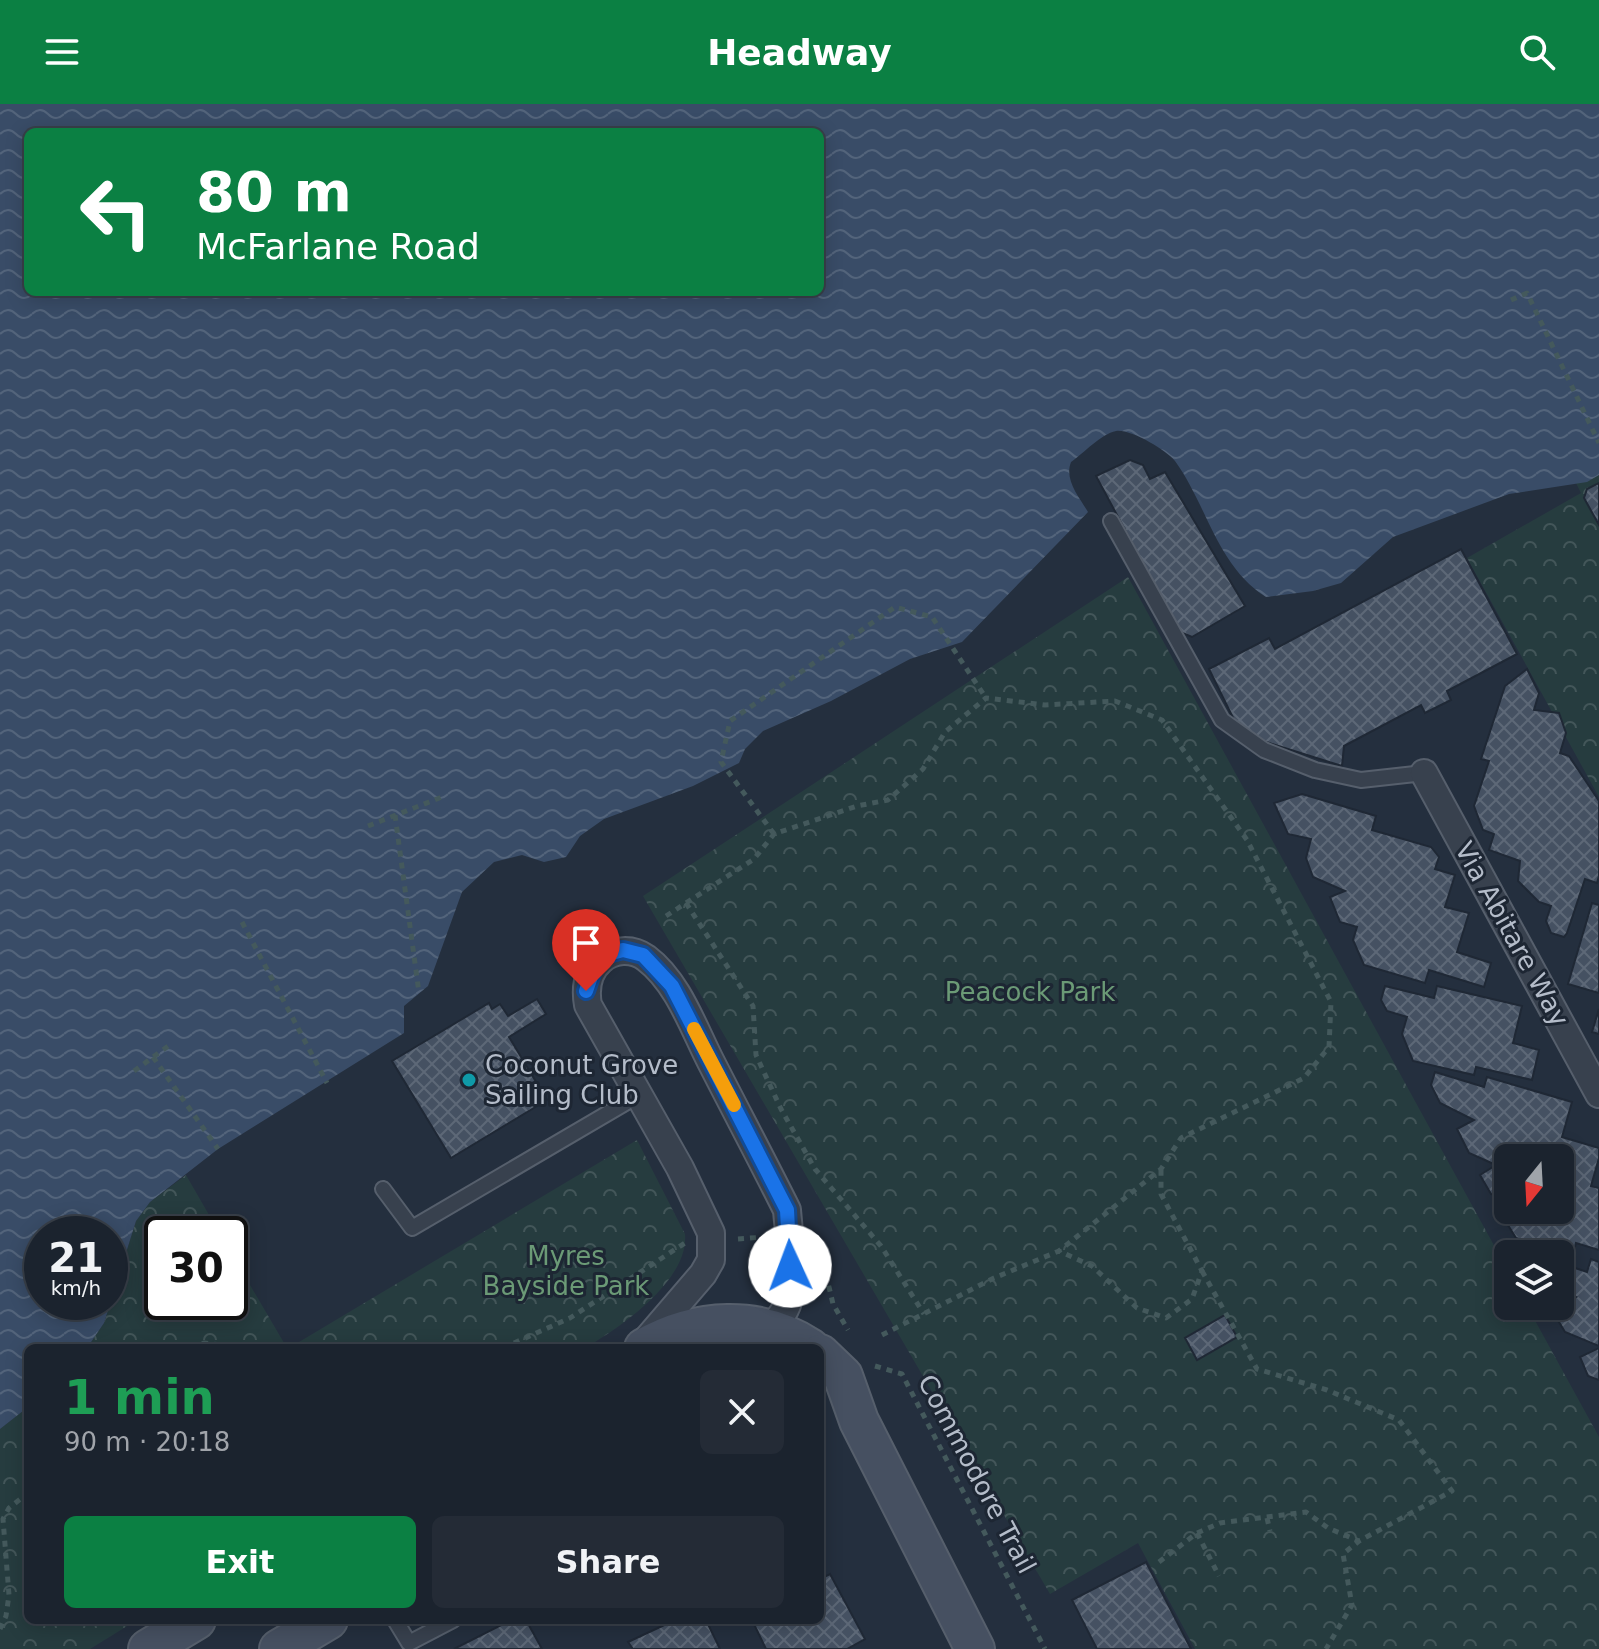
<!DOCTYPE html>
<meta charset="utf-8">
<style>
body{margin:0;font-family:"DejaVu Sans",sans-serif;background:#242b36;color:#f1f3f6;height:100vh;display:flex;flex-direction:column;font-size:30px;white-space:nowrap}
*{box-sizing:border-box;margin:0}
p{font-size:26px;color:#a0a4aa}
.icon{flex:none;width:44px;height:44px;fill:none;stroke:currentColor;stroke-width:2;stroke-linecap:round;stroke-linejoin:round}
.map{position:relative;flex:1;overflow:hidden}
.panel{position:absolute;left:24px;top:1240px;width:800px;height:280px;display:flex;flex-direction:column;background:#1b232e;border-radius:12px;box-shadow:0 4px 20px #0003,0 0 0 2px #39404a}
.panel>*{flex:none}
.hud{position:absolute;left:24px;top:24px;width:800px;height:168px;border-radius:12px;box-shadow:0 4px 20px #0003,0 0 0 2px #39404a;background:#0b8043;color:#fff;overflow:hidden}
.needle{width:52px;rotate:198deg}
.tools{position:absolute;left:1494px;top:1040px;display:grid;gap:16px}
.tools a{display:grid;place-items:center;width:80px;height:80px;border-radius:12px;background:#1b232e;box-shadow:0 4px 20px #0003,0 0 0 2px #39404a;font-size:40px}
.speed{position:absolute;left:24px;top:1112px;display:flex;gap:16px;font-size:40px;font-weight:700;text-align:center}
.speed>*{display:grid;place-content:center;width:104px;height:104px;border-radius:50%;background:#1b232e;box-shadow:0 4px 20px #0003,0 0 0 2px #39404a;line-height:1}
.speed small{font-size:20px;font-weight:400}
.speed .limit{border:4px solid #111;border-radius:12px;background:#fff;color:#111}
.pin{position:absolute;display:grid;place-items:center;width:68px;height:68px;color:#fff;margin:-82px -34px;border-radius:50% 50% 50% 0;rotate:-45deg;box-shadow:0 0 8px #0007}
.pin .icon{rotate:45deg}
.me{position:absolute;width:88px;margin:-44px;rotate:358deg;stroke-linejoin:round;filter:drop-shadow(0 0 6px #0008)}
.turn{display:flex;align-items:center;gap:28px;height:168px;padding:0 40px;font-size:36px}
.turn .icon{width:104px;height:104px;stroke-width:2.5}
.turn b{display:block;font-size:56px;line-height:68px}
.round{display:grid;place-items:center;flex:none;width:84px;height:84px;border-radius:12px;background:#242b36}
.headline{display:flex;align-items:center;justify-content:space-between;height:136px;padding:0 40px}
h1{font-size:48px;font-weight:800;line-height:60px;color:#1e9e55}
.button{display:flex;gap:16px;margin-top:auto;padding:16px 40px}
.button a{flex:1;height:92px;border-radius:12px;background:#0b8043;color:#fff;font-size:32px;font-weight:800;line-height:92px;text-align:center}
.button a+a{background:#242b36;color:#f1f3f6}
header{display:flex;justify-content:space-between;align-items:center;height:104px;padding:0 40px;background:#0b8043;color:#fff;font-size:36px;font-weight:800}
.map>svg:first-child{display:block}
.park{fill:url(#park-crowns)}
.water{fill:url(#water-waves);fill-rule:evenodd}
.building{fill:url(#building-cross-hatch);stroke:#1f2835;stroke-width:2;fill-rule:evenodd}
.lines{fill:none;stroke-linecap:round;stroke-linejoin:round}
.service-casing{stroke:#565f6c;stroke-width:18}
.minor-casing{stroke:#565f6c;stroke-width:30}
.secondary-casing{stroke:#565f6c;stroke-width:42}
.path{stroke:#44595c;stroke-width:5;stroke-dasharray:6 6;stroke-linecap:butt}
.service{stroke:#38414e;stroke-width:14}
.minor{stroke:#38414e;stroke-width:26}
.secondary{stroke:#465061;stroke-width:38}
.route-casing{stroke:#114b97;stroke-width:20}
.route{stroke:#1a73e8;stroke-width:14}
.slow{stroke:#f59e0b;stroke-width:14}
.culture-dot{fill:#0f9aa8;stroke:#1d2633;stroke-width:3}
.labels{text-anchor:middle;stroke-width:6;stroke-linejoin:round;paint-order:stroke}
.street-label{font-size:26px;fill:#b4bcc9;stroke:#1d2633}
.park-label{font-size:26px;fill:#6b9a76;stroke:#1d2633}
.poi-label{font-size:26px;fill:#b4bcc9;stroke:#1d2633;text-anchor:start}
</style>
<header><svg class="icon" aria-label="menu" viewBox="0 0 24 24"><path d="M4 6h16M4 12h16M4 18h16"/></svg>Headway<svg class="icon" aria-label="search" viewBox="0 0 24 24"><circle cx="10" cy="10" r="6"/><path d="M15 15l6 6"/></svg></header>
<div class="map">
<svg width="1599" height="1545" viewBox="0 0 1599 1545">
<defs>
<pattern id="park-crowns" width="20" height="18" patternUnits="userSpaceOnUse" patternTransform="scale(2)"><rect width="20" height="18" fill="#263c3f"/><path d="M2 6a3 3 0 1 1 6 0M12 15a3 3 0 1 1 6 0" fill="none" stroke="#435659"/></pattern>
<pattern id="water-waves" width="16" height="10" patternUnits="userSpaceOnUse" patternTransform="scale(2)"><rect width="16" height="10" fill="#394c67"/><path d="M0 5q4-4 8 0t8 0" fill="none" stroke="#53647b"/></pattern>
<pattern id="building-cross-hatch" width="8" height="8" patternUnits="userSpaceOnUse" patternTransform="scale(2)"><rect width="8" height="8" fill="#455162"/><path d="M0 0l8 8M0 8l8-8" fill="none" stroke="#5d6877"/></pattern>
</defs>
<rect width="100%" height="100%" fill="#242f3e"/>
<g class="park">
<polygon points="1599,370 1599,693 1467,454 1581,389 1576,379"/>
<polygon points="1128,473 1508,1167 1508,1202 1527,1202 1599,1333 1599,1545 1195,1545 1138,1439 1050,1490 643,792"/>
<path d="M637,1036l48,94c4,46 -64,93 -100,114h-296z"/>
<polygon points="186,1071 220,1130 162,1130 162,1198 230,1198 230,1147 287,1244 87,1244 104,1219 136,1117 150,1098"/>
<polygon points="28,1303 28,1516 137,1516 90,1545 0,1545 0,1325"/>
</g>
<path class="water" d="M0,0h1599v371l-12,7 -78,12 -116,43 -52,46 -28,8 -47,6c-49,-31 -59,-92 -91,-136 -9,-11 -44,-32 -59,-30 -15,3 -32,22 -45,31 -7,18 8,35 17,50l-126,130 -52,17 -79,42 -68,30 -18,18 -6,14 -46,23 -89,33 -24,17 -14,21 -22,5 -22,-7 -28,7 -32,30 -34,94 -24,20v27l-186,116 -68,53 -14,19 -32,102 -17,25h-59v59l-28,22zM28,28h792v160h-792zM42,1130h68v68h-68z"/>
<g class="building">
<polygon points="1130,356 1143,361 1150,375 1165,368 1245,502 1192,533 1180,528 1096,372"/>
<polygon points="1599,379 1599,421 1584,394 1587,385"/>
<polygon points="1461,445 1517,550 1447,587 1451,596 1425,609 1421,601 1344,642 1342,662 1241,630 1209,565 1269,534 1275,545"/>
<polygon points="1527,565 1539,589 1534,606 1559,609 1566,629 1560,649 1569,652 1599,697 1599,772 1597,779 1585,775 1567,829 1564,833 1551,829 1546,817 1551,802 1539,798 1518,777 1520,757 1489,746 1494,730 1483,726 1474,702 1489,657 1481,655 1505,582"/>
<polygon points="1302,690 1376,712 1372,726 1431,743 1439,753 1435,765 1455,771 1445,803 1469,809 1457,848 1491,859 1484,883 1429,866 1425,879 1364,861 1353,836 1357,823 1340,818 1330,793 1345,787 1313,773 1306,754 1311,735 1288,730 1274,699"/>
<polygon points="1592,799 1599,801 1599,889 1568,880"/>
<polygon points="1385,882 1434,894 1437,882 1522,902 1513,939 1539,946 1532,976 1476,963 1474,971 1413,957 1402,930 1407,913 1387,907 1381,896"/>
<polygon points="537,895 546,910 509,933 547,996 451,1054 392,957 489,899 492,905 500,900 508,912"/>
<polygon points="1599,905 1599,930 1592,928"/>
<path d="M1435,968l49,15 3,-10 85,25 -10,35 37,11v10l-8,28 8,2v62l-23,-7 -3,12 -57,-17 -15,-24 3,-7 -4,-10 -9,-3 -11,-19 16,-10 -27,-12 -12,-24 17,-9 -34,-17 -9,-18zM1508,1054h52v52h-52z"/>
<polygon points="1591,1155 1599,1158 1599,1242 1565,1228 1553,1208 1576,1193 1560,1188 1560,1159 1587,1168"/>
<polygon points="1225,1211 1237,1233 1197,1256 1185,1234"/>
<polygon points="1599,1244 1599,1276 1588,1272 1580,1253"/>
<polygon points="1146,1458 1191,1545 1097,1545 1072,1496"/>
<polygon points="830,1470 865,1535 847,1545 766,1545 752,1516 820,1516 820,1475"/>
<polygon points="511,1516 526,1516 542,1545 454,1545"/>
<polygon points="675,1516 706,1516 720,1545 633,1545 628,1538"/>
</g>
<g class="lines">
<g class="service-casing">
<g id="service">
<polyline points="1111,417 1222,616 1264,646 1315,666 1361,676 1424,669"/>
<polyline points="383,1085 412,1124 639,991"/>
<polyline points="395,1516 409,1539 453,1516"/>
</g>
</g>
<g class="minor-casing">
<g id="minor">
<polyline points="1424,669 1599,990"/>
<path d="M643,1240l60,-70 8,-14v-27l-31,-65 -92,-163c-3,-17 -1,-33 13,-45 13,-11 31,-12 45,-2 32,24 47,69 65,104 25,49 51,98 76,148 2,26 9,70 0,95 -6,16 -25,31 -37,43"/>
</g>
</g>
<g class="secondary-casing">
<g id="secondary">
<path d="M644,1244c52,-30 115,-34 166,0"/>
<polyline points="820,1250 843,1272 859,1317 975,1545"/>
<polyline points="148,1545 196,1516"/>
<polyline points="279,1545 328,1516"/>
</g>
</g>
<g class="path">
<polyline points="1511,196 1527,189 1599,339"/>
<polyline points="395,711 419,889"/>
<polyline points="368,722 442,693"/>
<polyline points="774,730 721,658 730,617 895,503 932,513 986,594"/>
<polyline points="686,799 753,902 756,951 781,1005 815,1065 881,1142 924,1210"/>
<polyline points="666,812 754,755 774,730 857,702 888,696 923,665 945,628 986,594 1045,601 1115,597 1162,616 1247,736 1331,898 1329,943 1304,974 1181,1034 1161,1065 1059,1147"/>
<polyline points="242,818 327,979"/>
<polyline points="153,953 218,1045"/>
<polyline points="134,967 171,940"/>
<polyline points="738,1135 764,1133"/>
<polyline points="819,1161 825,1166 833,1200 848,1226"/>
<polyline points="1202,1167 1257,1265 1327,1286 1399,1316 1452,1387 1359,1437 1343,1450 1352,1501 1326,1545"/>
<polyline points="882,1231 994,1174 1059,1147 1092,1162 1137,1204 1166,1214 1192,1195 1202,1167 1161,1090 1161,1066"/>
<polyline points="191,1244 204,1239 249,1244"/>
<polyline points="503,1244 570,1214 685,1139"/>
<polyline points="875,1262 902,1270 1045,1545"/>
<polyline points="1267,1414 1270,1427"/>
<polyline points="1197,1429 1219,1472"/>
<polyline points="1159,1458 1197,1429 1220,1419 1306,1408 1328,1424 1359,1437"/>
<polyline points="0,1525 6,1512 9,1491 3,1415 9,1404 28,1389"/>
</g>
<use href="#service" class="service"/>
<use href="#minor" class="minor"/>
<use href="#secondary" class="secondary"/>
</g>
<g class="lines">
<g class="route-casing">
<polyline id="route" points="586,887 595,861 608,850 623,846 643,851 672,882 787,1106 790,1162"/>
</g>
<use href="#route" class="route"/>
<polyline class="slow" points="694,925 734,1001"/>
</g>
<circle class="culture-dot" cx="469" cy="976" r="8"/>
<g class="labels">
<g class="street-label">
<text transform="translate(1512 830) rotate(61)" y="9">Via Abitare Way</text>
<text transform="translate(977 1370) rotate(62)" y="9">Commodore Trail</text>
</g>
<g class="park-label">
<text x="1030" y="897">Peacock Park</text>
<text x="566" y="1161">Myres<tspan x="566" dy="30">Bayside Park</tspan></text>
</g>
<g class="poi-label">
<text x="485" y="970">Coconut Grove<tspan x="485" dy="30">Sailing Club</tspan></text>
</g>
</g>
</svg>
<div class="tools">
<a><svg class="needle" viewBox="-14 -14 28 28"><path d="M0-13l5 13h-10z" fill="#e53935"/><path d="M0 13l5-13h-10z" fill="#a0a4aa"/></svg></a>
<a><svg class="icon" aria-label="layers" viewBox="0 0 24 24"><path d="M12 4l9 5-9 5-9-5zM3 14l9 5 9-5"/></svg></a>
</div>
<div class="speed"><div>21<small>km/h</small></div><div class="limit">30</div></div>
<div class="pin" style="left:586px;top:887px;background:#d93025"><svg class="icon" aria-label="arrive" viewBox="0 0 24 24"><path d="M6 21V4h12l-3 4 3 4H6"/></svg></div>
<svg class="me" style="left:790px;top:1162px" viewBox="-20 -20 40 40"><circle r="19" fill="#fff"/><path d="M0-13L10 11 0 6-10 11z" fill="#1a73e8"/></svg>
<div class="hud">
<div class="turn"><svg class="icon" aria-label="left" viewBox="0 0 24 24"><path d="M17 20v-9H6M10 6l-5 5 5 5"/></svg><div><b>80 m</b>McFarlane Road</div></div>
</div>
<section class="panel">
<div class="headline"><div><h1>1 min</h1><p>90 m · 20:18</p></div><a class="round"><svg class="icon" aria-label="close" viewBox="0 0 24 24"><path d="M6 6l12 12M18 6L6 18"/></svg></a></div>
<div class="button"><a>Exit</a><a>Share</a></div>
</section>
</div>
